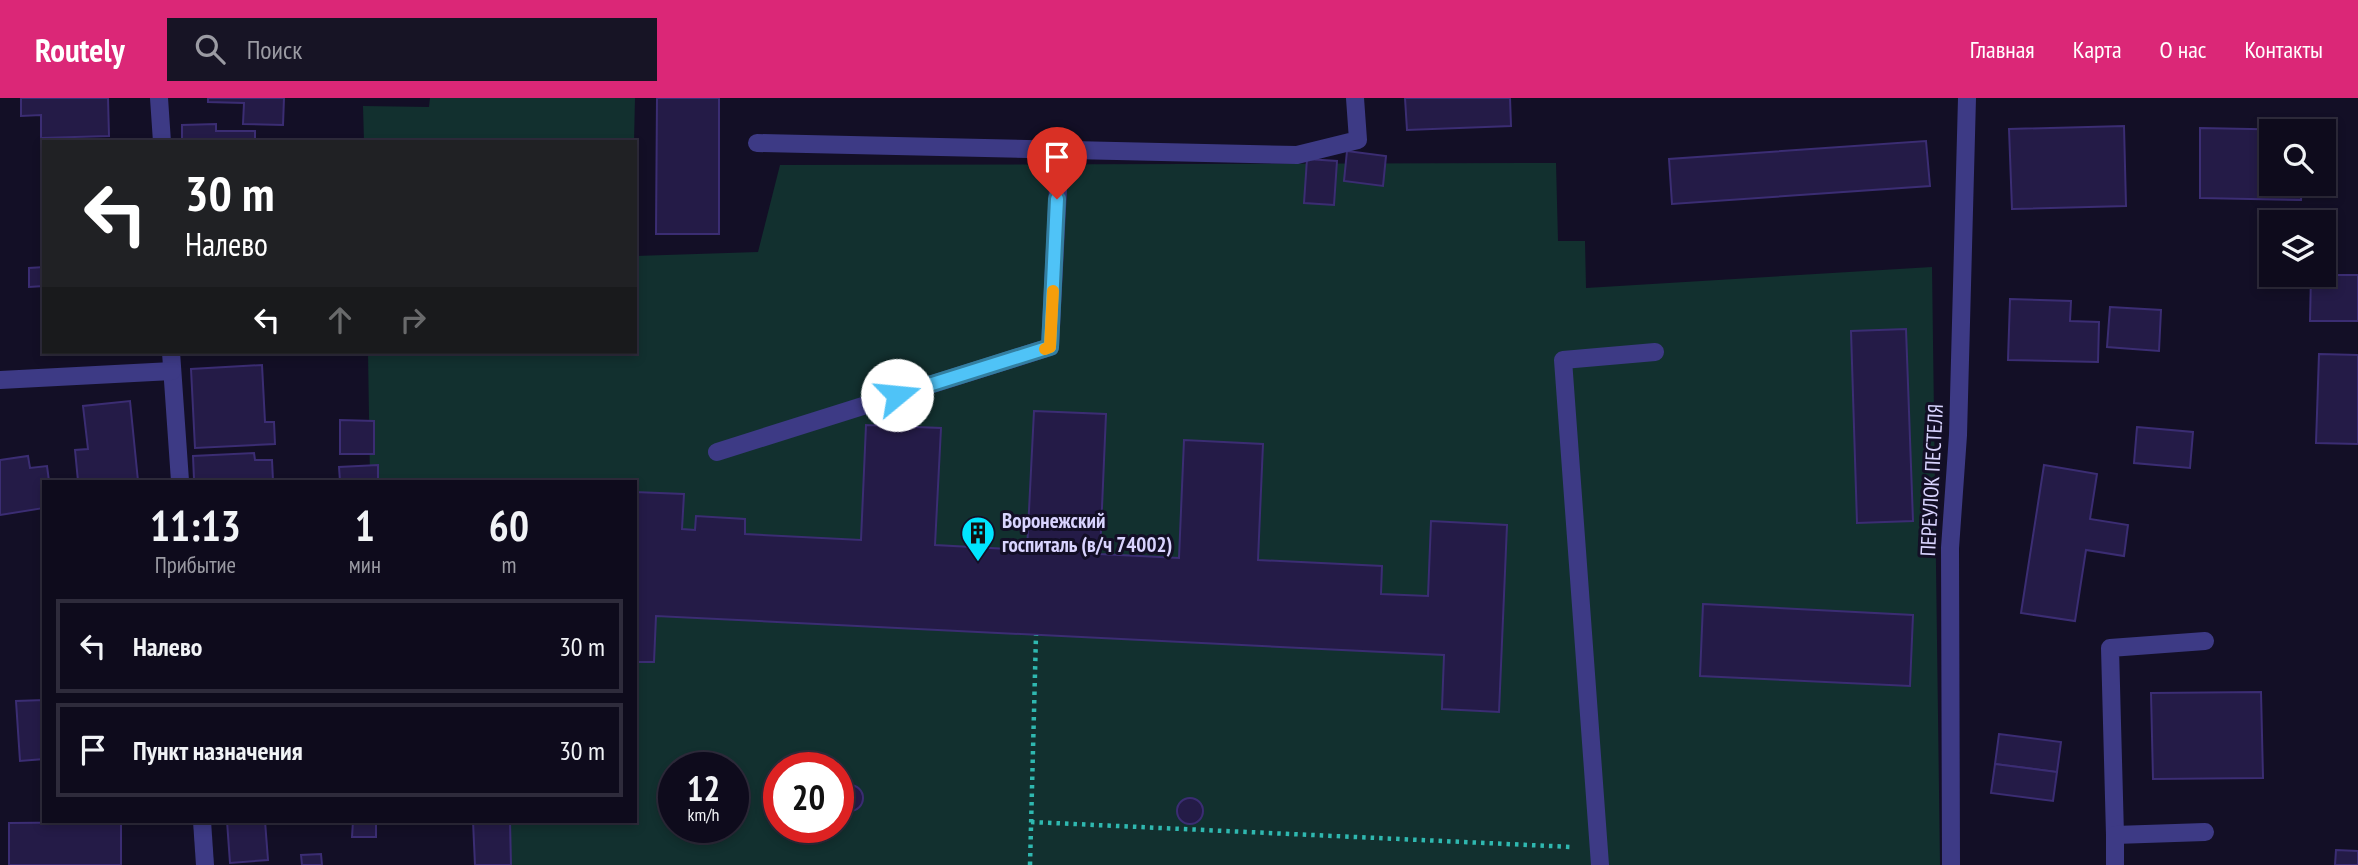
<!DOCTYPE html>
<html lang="ru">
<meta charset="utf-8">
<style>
body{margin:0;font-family:"PT Sans Narrow",sans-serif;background:#171425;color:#f1f3f6;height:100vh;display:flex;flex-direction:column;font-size:26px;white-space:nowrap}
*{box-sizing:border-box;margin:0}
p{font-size:23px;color:#9b9ba3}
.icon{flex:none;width:38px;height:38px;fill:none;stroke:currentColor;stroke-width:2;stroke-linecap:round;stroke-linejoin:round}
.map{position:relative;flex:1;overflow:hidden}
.panel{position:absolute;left:42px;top:382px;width:595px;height:343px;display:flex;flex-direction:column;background:#0e0b1c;border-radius:0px;box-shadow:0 4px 10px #0003,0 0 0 2px #2e2b3b}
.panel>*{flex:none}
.guide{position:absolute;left:42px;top:42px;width:595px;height:214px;border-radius:0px;box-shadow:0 4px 10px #0003,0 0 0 2px #2e2b3b;background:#202124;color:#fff;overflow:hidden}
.tools{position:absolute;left:2259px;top:21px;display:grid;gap:14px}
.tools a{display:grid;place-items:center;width:77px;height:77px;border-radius:0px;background:#0e0b1c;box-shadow:0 4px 10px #0003,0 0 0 2px #2e2b3b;font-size:35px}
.speed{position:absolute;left:658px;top:654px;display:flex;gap:14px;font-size:35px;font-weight:700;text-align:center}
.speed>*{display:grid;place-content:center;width:91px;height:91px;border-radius:50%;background:#0e0b1c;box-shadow:0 4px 10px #0003,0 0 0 2px #2e2b3b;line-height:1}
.speed small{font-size:18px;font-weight:400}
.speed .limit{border:10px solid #d22;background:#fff;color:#111}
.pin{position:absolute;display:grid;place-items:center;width:60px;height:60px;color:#fff;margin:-72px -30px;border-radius:50% 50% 50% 0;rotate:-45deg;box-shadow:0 0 7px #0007}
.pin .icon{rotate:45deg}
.me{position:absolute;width:77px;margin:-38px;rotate:73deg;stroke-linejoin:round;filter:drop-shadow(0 0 5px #0008)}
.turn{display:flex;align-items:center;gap:24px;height:147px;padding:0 28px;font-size:32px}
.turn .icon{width:91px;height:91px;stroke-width:2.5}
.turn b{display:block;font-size:49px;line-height:60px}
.lanes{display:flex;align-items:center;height:66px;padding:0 28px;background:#0003;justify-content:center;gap:35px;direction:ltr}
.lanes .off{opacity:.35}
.eta{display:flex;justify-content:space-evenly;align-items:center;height:119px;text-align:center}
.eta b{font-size:42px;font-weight:600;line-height:49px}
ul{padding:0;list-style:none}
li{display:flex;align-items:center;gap:21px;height:94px;margin:0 14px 10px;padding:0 14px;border:4px solid #2e2b3b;border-radius:0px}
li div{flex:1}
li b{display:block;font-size:26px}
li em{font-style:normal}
header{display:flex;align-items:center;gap:42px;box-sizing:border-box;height:98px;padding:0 35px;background:#db2777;color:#fff}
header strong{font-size:33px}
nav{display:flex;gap:38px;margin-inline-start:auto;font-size:24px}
.search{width:490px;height:63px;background:#171425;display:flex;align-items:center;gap:18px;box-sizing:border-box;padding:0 24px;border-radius:0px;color:#9b9ba3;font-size:26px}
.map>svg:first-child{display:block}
.green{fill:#12302f;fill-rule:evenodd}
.building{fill:#241b47;stroke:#3b2d73;stroke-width:2}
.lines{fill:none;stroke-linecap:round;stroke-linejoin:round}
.path{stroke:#2fb8b0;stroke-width:4.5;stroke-dasharray:3.5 5;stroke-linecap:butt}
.service{stroke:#3d3a85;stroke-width:18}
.minor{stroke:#3d3a85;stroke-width:18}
.route-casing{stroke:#337fa1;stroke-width:18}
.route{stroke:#4fc3f7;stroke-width:12}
.slow{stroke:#f59e0b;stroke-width:12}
.labels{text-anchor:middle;stroke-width:6;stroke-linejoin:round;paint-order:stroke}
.street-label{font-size:21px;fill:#d9d4ff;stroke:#130f26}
.poi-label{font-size:21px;font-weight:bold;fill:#d9d4ff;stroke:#130f26;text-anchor:start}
</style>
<header>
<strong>Routely</strong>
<div class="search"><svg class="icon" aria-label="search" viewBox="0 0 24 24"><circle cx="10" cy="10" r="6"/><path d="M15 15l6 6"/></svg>Поиск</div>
<nav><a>Главная</a><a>Карта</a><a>О нас</a><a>Контакты</a></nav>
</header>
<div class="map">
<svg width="2358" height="767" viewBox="0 0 2358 767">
<rect width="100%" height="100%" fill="#130f26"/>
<g class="green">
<polygon points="430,0 635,0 634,44 364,44 363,8 429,9"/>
<path d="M1556,65l2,78h27l1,47 346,-21 8,598h-1429l-1,-44h125v-340h-265l-2,-129h267v-96l123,-4 22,-87zM674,670h59v60h-59zM779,670h59v60h-59z"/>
</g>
<g class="building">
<polygon points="21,0 108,0 109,38 41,40 41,17 21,18"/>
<polygon points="208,0 284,0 283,27 243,26 244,5 208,4"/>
<polygon points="657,0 719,0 719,136 656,136"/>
<polygon points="1405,0 1510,0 1511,28 1407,32"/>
<polygon points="216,26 216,33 255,33 255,44 182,43 182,27"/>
<polygon points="2124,28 2126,108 2012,111 2009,31"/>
<polygon points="2200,30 2302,32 2302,33 2272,33 2272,86 2302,86 2301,102 2200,100"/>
<polygon points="1926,43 1930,88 1672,106 1669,61"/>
<polygon points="1347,53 1386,58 1383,88 1344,83"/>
<polygon points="1307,61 1337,63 1334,107 1304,105"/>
<polygon points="44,169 44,188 29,189 29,170"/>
<polygon points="2311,177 2358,177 2358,223 2310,223"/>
<polygon points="2010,201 2071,203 2070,223 2099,224 2098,264 2008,262"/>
<polygon points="2110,209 2161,212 2159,253 2107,249"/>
<polygon points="1906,231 1913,423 1857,425 1851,233"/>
<polygon points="2319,256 2358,257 2358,346 2316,345"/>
<polygon points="262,267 265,324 274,324 275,346 195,350 191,271"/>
<polygon points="130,303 138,383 78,383 75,352 88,351 83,308"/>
<polygon points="1034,313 1106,316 1100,456 1179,460 1184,342 1263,346 1258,462 1382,468 1381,496 1428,498 1431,423 1507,427 1499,614 1442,611 1444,557 656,518 654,564 635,564 635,394 684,396 682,431 695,432 696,418 745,421 745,436 861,442 866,327 941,330 935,447 1027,452"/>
<polygon points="340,322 374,323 374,356 340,356"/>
<polygon points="2137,329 2193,334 2190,370 2134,365"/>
<polygon points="254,355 255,362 272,362 273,383 205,383 205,381 194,381 193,358"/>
<polygon points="28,358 30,370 47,368 49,383 44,383 44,410 0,417 0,362"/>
<polygon points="378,367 378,383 340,383 339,369"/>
<polygon points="2044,367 2097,376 2090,421 2128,427 2124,458 2086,452 2075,523 2021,515"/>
<polygon points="1703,506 1913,517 1910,588 1700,578"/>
<polygon points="2261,594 2263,680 2153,681 2151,595"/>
<polygon points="44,602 44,661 20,663 16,603"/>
<polygon points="1999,636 2061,644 2057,674 1995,666"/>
<polygon points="1995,666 2057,674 2053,703 1991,695"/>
<circle cx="850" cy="700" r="13"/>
<circle cx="1190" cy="713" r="13"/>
<polygon points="227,723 265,723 268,762 230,765"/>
<polygon points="353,723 376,723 376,739 352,739"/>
<polygon points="473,723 510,723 511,767 475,767"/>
<polygon points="121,724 121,767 9,767 9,725"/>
<polygon points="2336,752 2358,753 2358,767 2335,767"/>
<polygon points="321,756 322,767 302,767 301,757"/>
</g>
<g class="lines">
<g class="path">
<polyline points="1031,724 1572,749"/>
<polyline points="1030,767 1036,537"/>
</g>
<g class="service">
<polyline points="757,45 1297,57 1358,42 1355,0"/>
<polyline points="717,354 1050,249 1060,51"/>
<polyline points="2115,737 2110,550 2205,543"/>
<polyline points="1600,767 1563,262 1655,254"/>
<polyline points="2115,767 2115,737 2205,734"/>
</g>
<g class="minor">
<polyline points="159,0 162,44"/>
<polyline points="171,254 180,383"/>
<polyline points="0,282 172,273"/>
<polyline points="202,723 205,767"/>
<polyline points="1951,767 1950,450 1958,337 1967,0"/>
</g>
</g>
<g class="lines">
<g class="route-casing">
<polyline id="route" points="897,297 1050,249 1057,101"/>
</g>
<use href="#route" class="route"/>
<polyline class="slow" points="1045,251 1050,249 1053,193"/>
</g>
<defs>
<g id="building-pin" transform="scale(1.75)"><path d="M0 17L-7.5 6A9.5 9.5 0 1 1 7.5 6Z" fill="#00e5ff" stroke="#130f26"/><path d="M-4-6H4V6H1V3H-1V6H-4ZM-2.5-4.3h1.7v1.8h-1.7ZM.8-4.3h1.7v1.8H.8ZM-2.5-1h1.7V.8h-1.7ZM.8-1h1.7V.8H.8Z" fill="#111"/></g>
</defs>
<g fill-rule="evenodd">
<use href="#building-pin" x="978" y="435"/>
</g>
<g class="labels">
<g class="street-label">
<text transform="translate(1932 382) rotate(-87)" y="7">ПЕРЕУЛОК ПЕСТЕЛЯ</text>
</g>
<g class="poi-label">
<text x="1002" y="430">Воронежский<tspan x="1002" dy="24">госпиталь (в/ч 74002)</tspan></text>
</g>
</g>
</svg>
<div class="tools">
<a><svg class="icon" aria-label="search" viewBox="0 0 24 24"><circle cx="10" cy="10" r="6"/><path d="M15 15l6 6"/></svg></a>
<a><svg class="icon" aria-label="layers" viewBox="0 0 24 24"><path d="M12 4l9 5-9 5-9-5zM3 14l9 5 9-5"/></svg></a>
</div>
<div class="speed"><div>12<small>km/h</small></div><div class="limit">20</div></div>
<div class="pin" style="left:1057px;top:101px;background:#d93025"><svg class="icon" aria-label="arrive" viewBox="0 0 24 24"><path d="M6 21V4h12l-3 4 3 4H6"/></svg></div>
<svg class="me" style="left:897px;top:297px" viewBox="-20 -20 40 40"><circle r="19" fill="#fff"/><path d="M0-13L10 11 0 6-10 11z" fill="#4fc3f7"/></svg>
<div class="guide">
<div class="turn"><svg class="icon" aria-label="left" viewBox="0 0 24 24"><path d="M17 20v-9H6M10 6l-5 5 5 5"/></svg><div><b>30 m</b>Налево</div></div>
<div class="lanes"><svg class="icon" aria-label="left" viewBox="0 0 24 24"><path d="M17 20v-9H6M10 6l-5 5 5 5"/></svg><svg class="icon off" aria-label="ahead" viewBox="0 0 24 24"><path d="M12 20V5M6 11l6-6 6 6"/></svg><svg class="icon off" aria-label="right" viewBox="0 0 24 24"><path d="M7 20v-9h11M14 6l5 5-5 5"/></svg></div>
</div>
<section class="panel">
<div class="eta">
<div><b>11:13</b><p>Прибытие</p></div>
<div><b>1</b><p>мин</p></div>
<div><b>60</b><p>m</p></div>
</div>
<ul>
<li><svg class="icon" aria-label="left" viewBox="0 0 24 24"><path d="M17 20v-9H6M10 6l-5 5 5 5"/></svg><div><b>Налево</b></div><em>30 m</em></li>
<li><svg class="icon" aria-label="arrive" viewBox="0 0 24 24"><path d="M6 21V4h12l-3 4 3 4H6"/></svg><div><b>Пункт назначения</b></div><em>30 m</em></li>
</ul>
</section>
</div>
